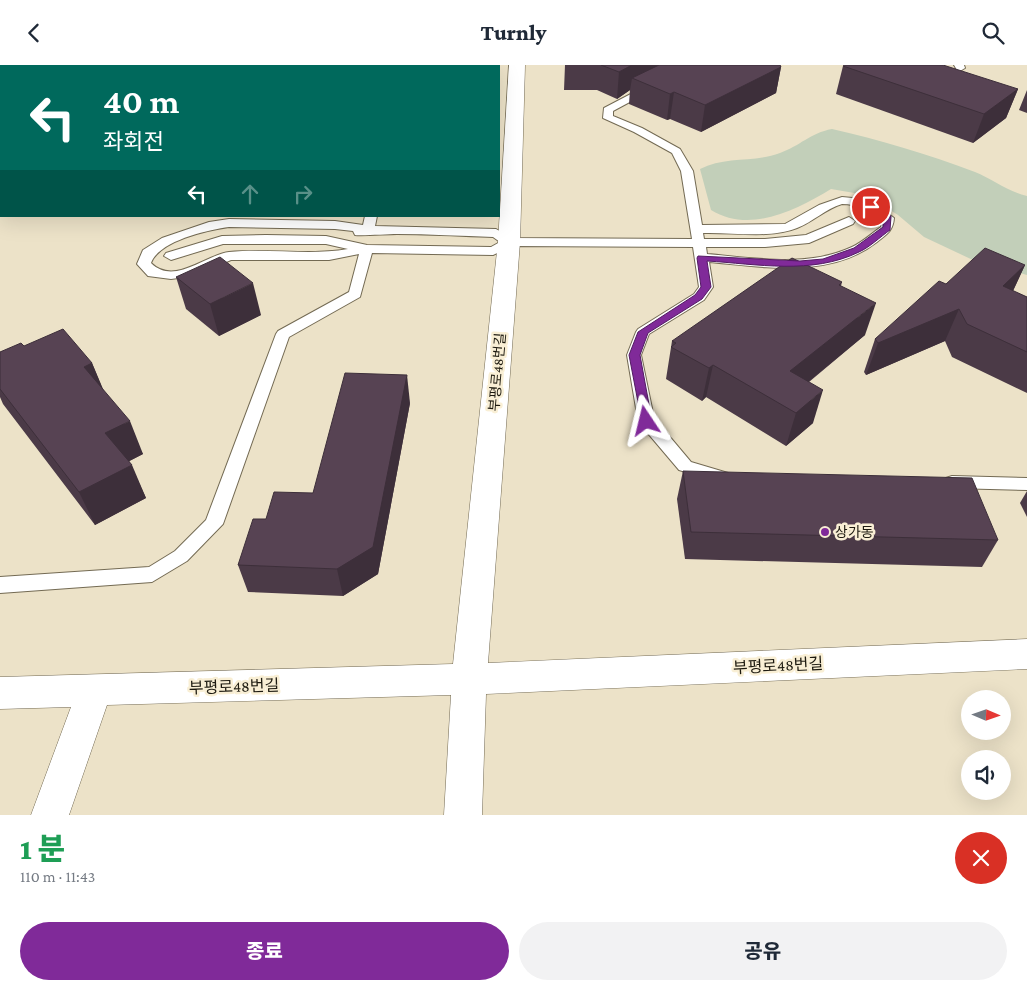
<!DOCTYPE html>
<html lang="ko">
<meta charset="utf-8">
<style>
body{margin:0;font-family:"Crimson Pro","Noto Sans KR",serif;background:#f2f2f3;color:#1f2937;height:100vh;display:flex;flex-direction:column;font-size:19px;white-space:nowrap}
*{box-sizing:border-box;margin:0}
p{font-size:16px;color:#747a83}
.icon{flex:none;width:28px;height:28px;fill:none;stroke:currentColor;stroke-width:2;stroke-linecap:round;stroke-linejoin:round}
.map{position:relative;height:750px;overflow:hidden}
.side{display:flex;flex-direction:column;background:#fff;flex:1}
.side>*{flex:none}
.guide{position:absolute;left:0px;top:0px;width:500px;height:152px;box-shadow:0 5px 20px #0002;background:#00695c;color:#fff;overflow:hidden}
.needle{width:32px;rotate:92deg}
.controls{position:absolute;left:961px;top:625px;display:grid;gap:10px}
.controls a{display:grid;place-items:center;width:50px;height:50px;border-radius:50%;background:#fff;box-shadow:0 5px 20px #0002;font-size:25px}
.pin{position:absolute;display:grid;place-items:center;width:42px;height:42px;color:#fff;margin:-21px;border:2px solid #fff;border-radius:50%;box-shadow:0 1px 5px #0007}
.me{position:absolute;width:55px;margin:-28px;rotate:350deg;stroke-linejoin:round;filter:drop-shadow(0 0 4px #0008)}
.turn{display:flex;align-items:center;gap:18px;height:105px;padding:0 20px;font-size:22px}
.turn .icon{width:65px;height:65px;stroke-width:2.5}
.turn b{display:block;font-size:35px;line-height:42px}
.lanes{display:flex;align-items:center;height:48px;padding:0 20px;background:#0003;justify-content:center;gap:25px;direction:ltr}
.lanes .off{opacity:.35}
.round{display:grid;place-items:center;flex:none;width:52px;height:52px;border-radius:26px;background:#f2f2f3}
.summary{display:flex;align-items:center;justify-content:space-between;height:85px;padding:0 20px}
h1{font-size:30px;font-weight:800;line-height:38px;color:#1e9e55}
.cta{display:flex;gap:10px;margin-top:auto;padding:10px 20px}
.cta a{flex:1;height:58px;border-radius:30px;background:#802a99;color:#fff;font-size:20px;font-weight:800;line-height:58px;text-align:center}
.cta a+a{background:#f2f2f3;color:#1f2937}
header{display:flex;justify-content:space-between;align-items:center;height:65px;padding:0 20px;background:#fff;font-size:22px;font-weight:800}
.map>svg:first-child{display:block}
.green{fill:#c2cfb9}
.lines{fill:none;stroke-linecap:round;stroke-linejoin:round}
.lane-casing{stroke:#736a53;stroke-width:2}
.street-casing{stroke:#736a53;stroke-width:1}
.lane{fill:#fff;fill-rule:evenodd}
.street{fill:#fff;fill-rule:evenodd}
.wall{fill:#4b3a47}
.shaded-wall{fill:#3d2f3a}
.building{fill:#574353;stroke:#3d2f3a}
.route{fill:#802a99;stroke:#531b63}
.poi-dot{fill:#802a99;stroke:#f9efd5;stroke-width:2}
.labels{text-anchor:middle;stroke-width:5;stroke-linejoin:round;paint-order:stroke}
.street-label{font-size:14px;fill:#1d1a10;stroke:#f9efd5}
.poi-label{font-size:14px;fill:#1d1a10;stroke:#f9efd5;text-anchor:start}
.near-street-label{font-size:16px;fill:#1d1a10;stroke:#f9efd5}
</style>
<header><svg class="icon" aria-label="back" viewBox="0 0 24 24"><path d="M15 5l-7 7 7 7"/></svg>Turnly<svg class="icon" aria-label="search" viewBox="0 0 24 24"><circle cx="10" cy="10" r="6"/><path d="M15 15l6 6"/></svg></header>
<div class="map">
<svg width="1027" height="750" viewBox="0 0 1027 750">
<rect width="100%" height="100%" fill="#ece2c8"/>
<path class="green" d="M832,64c48,11 96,25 143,43 17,7 34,20 52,24v79l-52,-14 -51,-24 -26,-22 -32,-20 -35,-6c-35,21 -81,45 -120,21l-11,-41c25,-13 54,-6 80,-16 20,-7 30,-20 52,-24z"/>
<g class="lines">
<g class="lane-casing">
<g id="lane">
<polygon points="954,0 964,0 965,3 960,6 957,5"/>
<path d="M648,20l5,3 -1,2 -39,21v5l29,12 38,21 13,22 9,54 83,-1 34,-19 23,-8 21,2 18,9 13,10c-1,13 -7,16 -17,24 -47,37 -113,25 -168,20l4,25 -9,13 -55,34 -8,21 13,63 37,44 37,11 2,4 -2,4 -6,2 -43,-13 -39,-46 -2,-4 -11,-65 9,-23 2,-3 56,-35 5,-7 -6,-40 -181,-1 -19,9 -121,-2 -12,44 -71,40 -66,187 -36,37 -35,21 -152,11v-16l149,-10 26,-16 31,-31 70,-186 2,-3 71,-39 10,-38 -30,6h-98l-38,16 -22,3 -23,-3 -11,-12 6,-14 19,-12 47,-16 20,-3 106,2 28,4 2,-9h12l-2,10 121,3 16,9 180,1 -11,-68 -9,-18 -38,-21 -31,-14 1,-10zM842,139c16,0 27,7 40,15l-1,8c-9,6 -18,15 -29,20 -45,21 -97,11 -145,7l-1,-7h59l44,-4 44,-19 2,-3 -6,-4 -43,18 -41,4h-61l-1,-6c30,-1 66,6 94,-5 16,-6 28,-19 45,-24zM229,162l106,2 18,2 2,4c7,1 32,-1 42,-1 32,0 64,2 96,3l7,5 -9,5 -124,-2 -41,-9 -60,-1 -44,1 -56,17 -2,3 7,4 52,-16h103l22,5c-39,7 -79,-1 -119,3 -24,3 -55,34 -78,11 8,-22 56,-33 78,-36z"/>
<rect x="0" y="30" width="1" height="6"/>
<polygon points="952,411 1027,413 1027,425 952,423 946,421 944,417 946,413"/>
</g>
</g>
<g class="street-casing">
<polygon id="street" points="509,0 525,0 520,177 488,598 1027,574 1027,604 486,629 482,750 444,750 451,630 107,640 69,750 31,750 71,642 0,644 0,612 453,599 498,177"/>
</g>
<use href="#lane" class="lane"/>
<use href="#street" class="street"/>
</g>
<g class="wall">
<polygon points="565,0 780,0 781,2 776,28 701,67 670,54 667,55 629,39 630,25 617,34 597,25 564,25"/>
<polygon points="843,1 1018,24 1006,53 973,78 836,29"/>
<polygon points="1027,25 1027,48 1019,45"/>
<polygon points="0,53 1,54 1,128 0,128"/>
<polygon points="1025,200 1013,226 1027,232 1027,328 952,292 945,276 866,310 864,307 875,274 946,219"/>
<polygon points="176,212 261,250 219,271 186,244"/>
<polygon points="842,217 841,221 865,270 809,317 813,358 786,381 706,332 702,336 666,314 672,276"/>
<polygon points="24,281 92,298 103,325 143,389 129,396 146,433 95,460 3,339 0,332 0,287"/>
<polygon points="410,338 378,509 343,531 248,527 238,500 266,454 313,428"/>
<polygon points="683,406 998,475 982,502 685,494 677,434"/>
<polygon points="1027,426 1027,452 1020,438"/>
</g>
<g class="shaded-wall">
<polygon points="350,0 417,0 414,1 347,1"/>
<polygon points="632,0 687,0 632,13 630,25 617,34 619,7"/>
<polygon points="781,2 776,28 701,67 705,40"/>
<polygon points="1018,24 1006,53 973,78 984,49"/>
<polygon points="674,27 670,54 667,55 670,29"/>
<polygon points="0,83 1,83 1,108 0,105"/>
<polygon points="1025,200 1010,232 1003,221"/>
<polygon points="253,218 261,250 219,271 210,239"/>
<polygon points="876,238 865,270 781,339 790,306"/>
<polygon points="959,244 945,276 866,310 878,278"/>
<polygon points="92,298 106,331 84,302"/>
<polygon points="713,300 706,332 702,336 709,303"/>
<polygon points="407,310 410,338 378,509 343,531 337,504"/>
<polygon points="823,325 813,358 786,381 796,348"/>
<polygon points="130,356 143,389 120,401 105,368"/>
<polygon points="132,400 146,433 95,460 79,427"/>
</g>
<g class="building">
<polygon points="264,0 350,0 347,1 261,1"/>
<rect x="420" y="0" width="43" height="1"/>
<polygon points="601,0 632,0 619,7"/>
<polygon points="659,0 780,0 781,2 705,40 674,27 670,29 632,13"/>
<polygon points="845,0 943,0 1018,24 984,49 843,1"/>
<polygon points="0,53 1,54 1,83 0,83"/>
<polygon points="985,183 1025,200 1003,221 1027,232 1027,287 967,259 959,244 878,278 875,274 939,216 946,219"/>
<polygon points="220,192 253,218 210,239 176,212"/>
<polygon points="792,193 842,217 839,220 876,238 790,306 823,325 796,348 713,300 709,303 671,282 676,278 672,276"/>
<polygon points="63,264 92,298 84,302 130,356 105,368 132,400 79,427 0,324 0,287 21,278 24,281"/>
<polygon points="345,308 407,310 373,482 337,504 238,500 253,454 266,454 274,427 313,428"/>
<polygon points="683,406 972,413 998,475 691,467"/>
</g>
<path class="route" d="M868,140h6l17,11 -1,14c-10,7 -20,17 -31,22 -47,23 -102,12 -152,9l4,26 -9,12 -54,34 -8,22 12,66 -2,2h-8l-13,-68 9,-23 57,-37 6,-8 -4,-29 1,-2 102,5 23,-2 31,-11 29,-21v-8l-15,-10z"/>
<circle class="poi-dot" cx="825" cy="467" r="5"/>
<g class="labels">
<g class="street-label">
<text transform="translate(497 307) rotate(-85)" y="5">부평로48번길</text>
</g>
<g class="poi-label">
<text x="835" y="472">상가동</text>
</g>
<g class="near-street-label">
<text transform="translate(778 600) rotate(-3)" y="6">부평로48번길</text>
<text transform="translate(234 621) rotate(-2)" y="6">부평로48번길</text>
</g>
</g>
</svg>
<div class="controls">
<a><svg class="needle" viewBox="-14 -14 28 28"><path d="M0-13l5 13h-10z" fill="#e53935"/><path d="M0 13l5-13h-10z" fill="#747a83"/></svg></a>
<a><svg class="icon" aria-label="sound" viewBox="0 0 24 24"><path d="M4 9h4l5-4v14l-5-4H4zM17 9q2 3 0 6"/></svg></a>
</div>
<div class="pin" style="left:871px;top:142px;background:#d93025"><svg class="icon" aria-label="arrive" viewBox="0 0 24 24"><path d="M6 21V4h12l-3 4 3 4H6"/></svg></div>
<svg class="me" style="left:646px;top:356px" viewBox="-20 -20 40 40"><path d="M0-17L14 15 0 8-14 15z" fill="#802a99" stroke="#fff" stroke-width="4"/></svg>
<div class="guide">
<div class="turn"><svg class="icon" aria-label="left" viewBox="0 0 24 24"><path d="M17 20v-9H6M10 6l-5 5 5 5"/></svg><div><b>40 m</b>좌회전</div></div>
<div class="lanes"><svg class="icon" aria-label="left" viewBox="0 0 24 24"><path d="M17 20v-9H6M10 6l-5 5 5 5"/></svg><svg class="icon off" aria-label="ahead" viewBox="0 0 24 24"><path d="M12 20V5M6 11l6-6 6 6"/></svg><svg class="icon off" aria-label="right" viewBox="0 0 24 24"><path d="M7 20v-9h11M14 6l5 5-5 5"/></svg></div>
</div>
</div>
<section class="side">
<div class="summary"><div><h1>1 분</h1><p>110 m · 11:43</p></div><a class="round" style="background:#d93025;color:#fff"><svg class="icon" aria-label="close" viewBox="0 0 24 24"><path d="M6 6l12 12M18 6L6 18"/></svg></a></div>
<div class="cta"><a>종료</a><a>공유</a></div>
</section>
